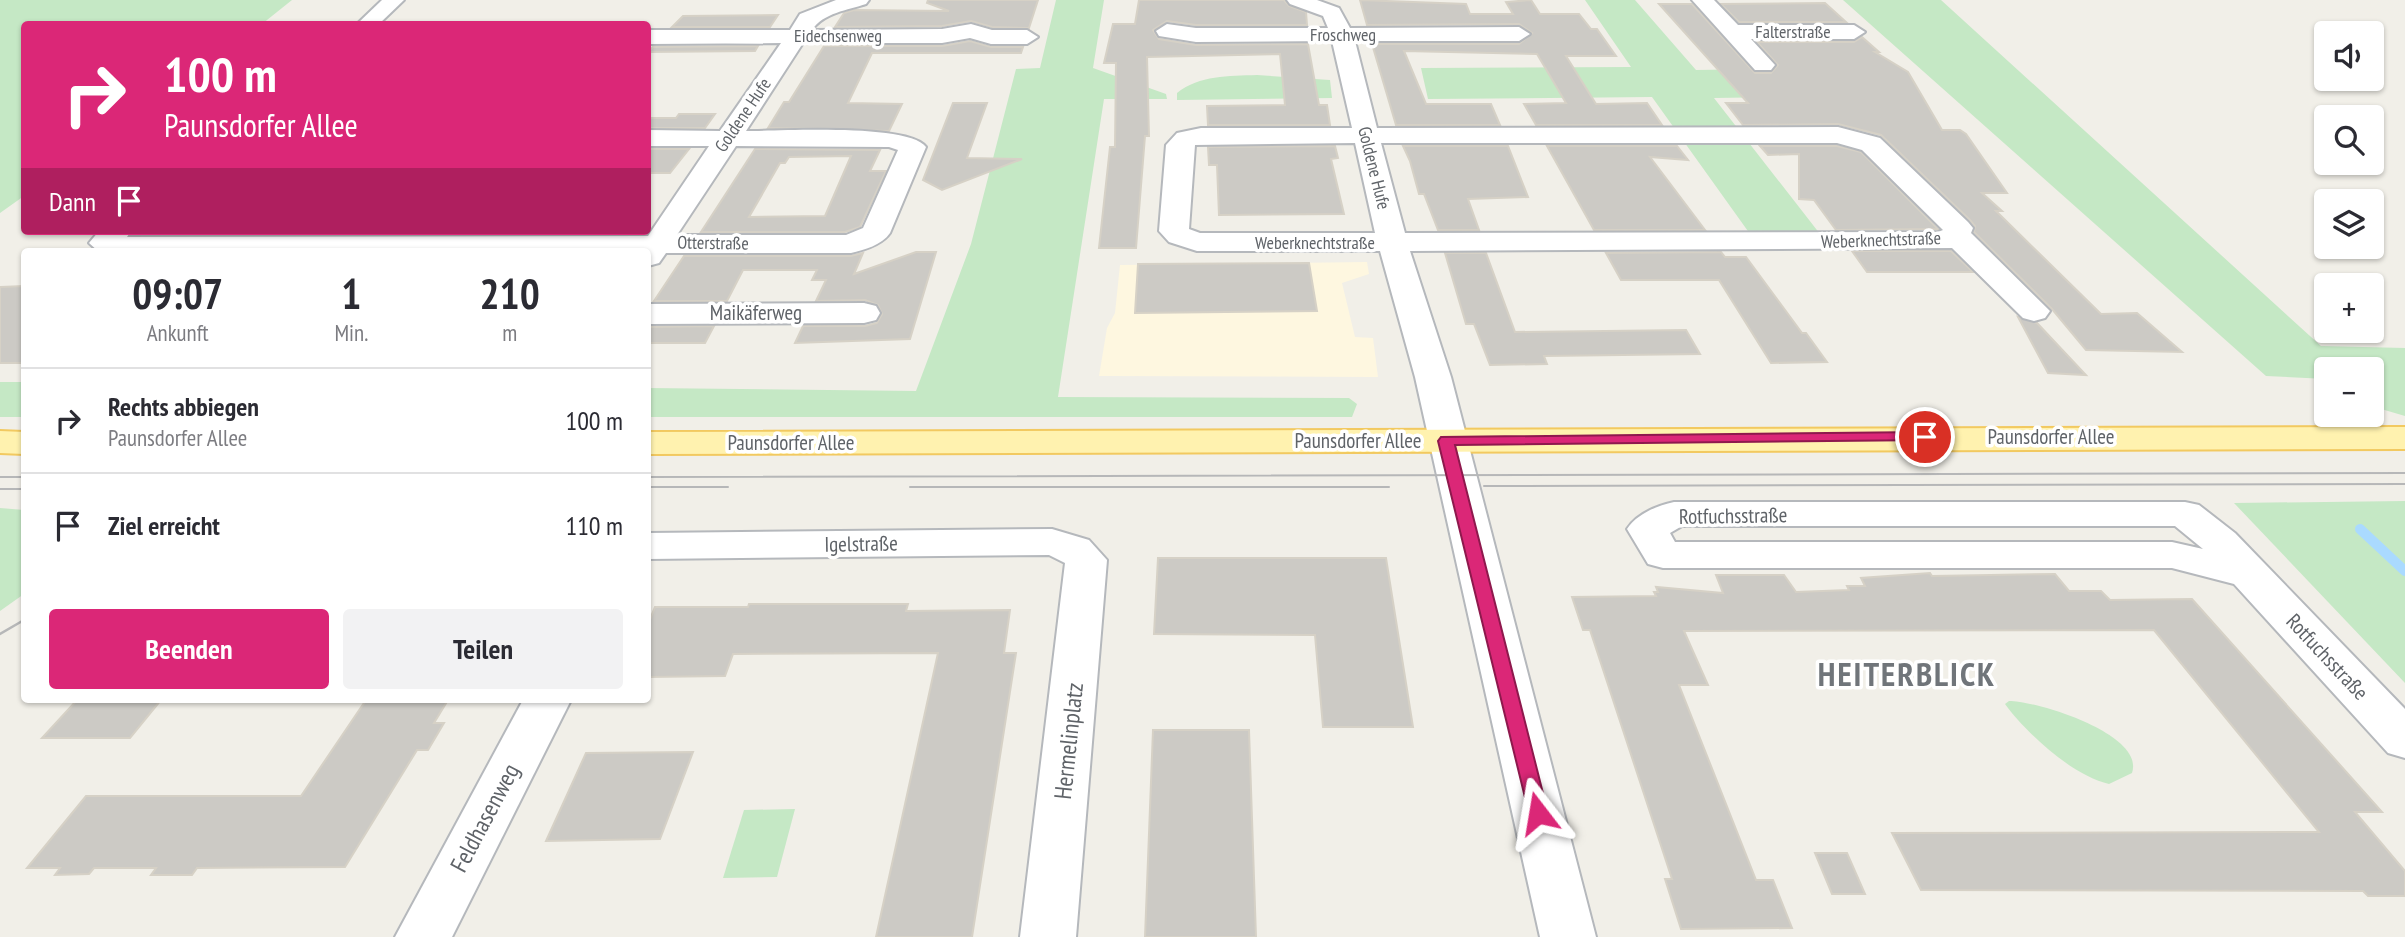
<!DOCTYPE html>
<html lang="de">
<meta charset="utf-8">
<style>
body{margin:0;font-family:"PT Sans Narrow",sans-serif;background:#f2f2f3;color:#2b2b33;height:100vh;display:flex;flex-direction:column;font-size:26px;white-space:nowrap}
*{box-sizing:border-box;margin:0}
p{font-size:23px;color:#7c7c81}
.icon{flex:none;width:38px;height:38px;fill:none;stroke:currentColor;stroke-width:2;stroke-linecap:round;stroke-linejoin:round}
.map{position:relative;flex:1;overflow:hidden}
.drawer{position:absolute;left:21px;top:248px;width:630px;height:455px;display:flex;flex-direction:column;background:#fff;border-radius:7px;box-shadow:0 2px 5px #0004}
.drawer>*{flex:none}
.top-card{position:absolute;left:21px;top:21px;width:630px;height:214px;border-radius:7px;box-shadow:0 2px 5px #0004;background:#db2777;color:#fff;overflow:hidden}
.tools{position:absolute;left:2314px;top:21px;display:grid;gap:14px}
.tools a{display:grid;place-items:center;width:70px;height:70px;border-radius:7px;background:#fff;box-shadow:0 2px 5px #0004;font-size:35px}
.pin{position:absolute;display:grid;place-items:center;width:60px;height:60px;color:#fff;margin:-30px;border:4px solid #fff;border-radius:50%;box-shadow:0 2px 7px #0007}
.me{position:absolute;width:77px;margin:-38px;rotate:346deg;stroke-linejoin:round;filter:drop-shadow(0 0 5px #0008)}
.turn{display:flex;align-items:center;gap:24px;height:147px;padding:0 28px;font-size:32px}
.turn .icon{width:91px;height:91px;stroke-width:2.5}
.turn b{display:block;font-size:49px;line-height:60px}
.then{display:flex;align-items:center;height:66px;padding:0 28px;background:#0003;gap:14px;font-size:26px}
.eta{display:flex;justify-content:space-evenly;align-items:center;height:119px;text-align:center}
.eta b{font-size:42px;font-weight:700;line-height:49px}
.primary-button{display:flex;gap:14px;margin-top:auto;padding:14px 28px}
.primary-button a{flex:1;height:80px;border-radius:7px;background:#db2777;color:#fff;font-size:28px;font-weight:700;line-height:80px;text-align:center}
.primary-button a+a{background:#f2f2f3;color:#2b2b33}
ul{padding:0;list-style:none}
li{display:flex;align-items:center;gap:21px;height:105px;padding:0 28px;border-top:2px solid #e1e1e2}
li div{flex:1}
li b{display:block;font-size:26px}
li em{font-style:normal}
.map>svg:first-child{display:block}
.commercial{fill:#fef7e0}
.green{fill:#c5e8c5}
.lines{fill:none;stroke-linecap:round;stroke-linejoin:round}
.stream{stroke:#aadaff;stroke-width:10}
.building{fill:#cccac5;stroke:#d6d1c6;stroke-width:2;fill-rule:evenodd}
.minor-casing{stroke:#b5b8bc;stroke-width:4}
.major-casing{stroke:#f2c960;stroke-width:4}
.minor{fill:#fff;fill-rule:evenodd}
.major{fill:#fff2af;fill-rule:evenodd}
.tram-far1{stroke:#b6b7b8;stroke-width:2}
.tram{stroke:#b6b7b8;stroke-width:2.5}
.route{fill:#db2777;stroke:#8e194d;stroke-width:2}
.labels{text-anchor:middle;stroke-width:7;stroke-linejoin:round;paint-order:stroke}
.far-street-label{font-size:18px;fill:#5f6368;stroke:#fff}
.street-label{font-size:21px;fill:#5f6368;stroke:#fff}
.near-street-label{font-size:24px;fill:#5f6368;stroke:#fff}
.near-district-label{font-size:33px;font-weight:bold;letter-spacing:2px;fill:#70757a;stroke:#fff}
</style>
<div class="map">
<svg width="2405" height="937" viewBox="0 0 2405 937">
<rect width="100%" height="100%" fill="#f1efe8"/>
<polygon class="commercial" points="1367,262 1369,274 1342,283 1355,337 1373,338 1378,377 1099,376 1107,328 1115,313 1120,265"/>
<g class="green">
<polygon points="0,0 292,0 262,24 24,24 24,196 0,213"/>
<polygon points="1056,0 1104,0 1093,68 1166,94 1167,99 1104,99 1058,397 1349,398 1357,404 1352,417 648,417 648,388 916,391 971,244 1016,69 1040,68"/>
<polygon points="1585,0 1635,0 1696,70 1892,67 1922,95 1714,98 1820,234 1750,234 1652,97 1428,99 1421,68 1631,67"/>
<polygon points="1843,0 1941,0 2321,346 2405,348 2405,416 2371,406 2371,369 2326,369 2326,379 2266,376"/>
<path d="M1257,75l73,5 2,18 -155,2v-7c23,-18 51,-17 80,-18z"/>
<rect x="0" y="382" width="24" height="35"/>
<polygon points="2405,501 2405,683 2234,503"/>
<polygon points="0,508 24,510 24,594 0,611"/>
<path d="M2009,701c28,0 136,33 123,72l-23,11c-36,-8 -83,-51 -104,-80z"/>
<polygon points="795,809 777,877 723,878 744,810"/>
</g>
<g class="lines">
<polyline class="stream" points="2360,529 2405,571"/>
</g>
<g class="building">
<polygon points="928,0 1038,0 1029,28 992,27 971,21 942,26 835,27 844,13 854,10 949,11 927,3"/>
<polygon points="1139,0 1284,0 1289,6 1306,12 1307,25 1196,25 1167,21 1153,30 1159,39 1196,45 1308,44 1319,105 1327,105 1330,125 1208,125 1207,106 1285,105 1280,54 1147,57 1149,136 1145,136 1136,248 1099,248 1110,147 1115,147 1116,63 1104,63 1113,24 1135,24"/>
<polygon points="1360,0 1466,4 1470,14 1513,14 1506,2 1531,0 1540,14 1579,14 1591,29 1597,29 1616,56 1566,56 1596,104 1647,103 1662,125 1536,125 1524,104 1566,103 1537,54 1404,51 1426,104 1491,104 1500,125 1396,125 1372,44 1519,44 1532,33 1519,24 1367,25"/>
<polygon points="1825,3 1846,22 1739,22 1721,4"/>
<polygon points="1659,4 1692,4 1755,73 1771,73 1778,65 1757,42 1854,42 1862,37 1879,52 1875,52 1908,72 1942,130 1960,130 1966,134 2007,193 1982,193 2002,211 1996,211 2101,314 2137,313 2182,352 2086,350 2052,309 1974,232 1975,226 1970,220 1881,135 1838,124 1743,125 1726,103 1748,103"/>
<polygon points="778,15 770,27 672,27 683,16"/>
<polygon points="970,41 991,47 1023,47 1021,53 872,53 848,103 902,104 889,131 768,128 784,102 789,102 824,46 942,46"/>
<polygon points="758,46 755,51 648,52 653,47"/>
<polygon points="953,103 987,103 967,158 1022,159 942,190 923,180"/>
<polygon points="679,114 715,114 705,128 648,128 648,118 676,118"/>
<polygon points="1335,146 1338,158 1331,159 1344,214 1219,215 1217,165 1209,165 1208,147"/>
<polygon points="1403,146 1508,146 1528,197 1468,199 1479,230 1438,230 1424,194 1419,194 1410,161"/>
<polygon points="1547,146 1677,146 1688,160 1650,157 1705,230 1594,230"/>
<polygon points="1760,146 1837,146 1861,152 1938,229 1836,230 1814,200 1799,199 1799,154 1768,155"/>
<polygon points="648,149 689,149 670,173 648,173"/>
<path d="M755,149l125,1 -10,21h16l-26,56 -15,5h-144zM851,156l-26,60 -76,1 31,-54h5l4,-6z"/>
<polygon points="1852,251 1951,251 1973,272 1867,272"/>
<polygon points="916,252 936,252 910,339 795,343 803,326 865,326 877,323 882,314 878,305 865,300 816,301 826,280 812,280 817,270 743,270 727,301 654,301 684,256 851,256 863,253 854,274"/>
<polygon points="1721,252 1725,257 1746,257 1802,333 1806,333 1827,362 1771,363 1719,280 1621,280 1606,253"/>
<polygon points="1445,253 1486,253 1515,332 1686,330 1700,354 1544,356 1547,364 1490,365 1474,324 1466,324"/>
<polygon points="1309,263 1317,311 1135,313 1138,264"/>
<polygon points="24,286 24,363 0,363 0,287"/>
<polygon points="2018,317 2037,323 2086,375 2048,373"/>
<polygon points="648,327 714,326 705,343 648,343"/>
<polygon points="1158,558 1386,558 1413,727 1323,727 1315,635 1154,634"/>
<polygon points="1930,573 1932,576 2055,574 2069,591 2101,591 2110,600 2192,599 2382,812 2355,812 2405,871 2405,896 2368,896 2363,891 1921,890 1892,833 2319,832 2154,630 1684,631 1708,685 1679,685 1756,880 1773,880 1792,928 1681,929 1665,879 1672,879 1590,630 1583,630 1572,597 1656,596 1654,592 1658,592 1656,587 1723,593 1716,575 1784,575 1796,592 1849,590 1847,586 1865,586 1861,578"/>
<polygon points="749,604 908,604 906,611 1010,610 1004,653 1016,653 972,937 876,937 938,653 733,654 725,676 648,677 648,624 655,607 748,607"/>
<polygon points="77,700 161,700 130,738 42,738"/>
<polygon points="366,700 448,700 434,723 444,723 428,750 417,750 345,867 197,868 192,875 151,875 156,868 94,868 89,874 55,875 60,868 27,868 86,796 301,796"/>
<polygon points="1153,730 1249,730 1256,937 1145,937"/>
<polygon points="693,752 660,839 546,841 586,753"/>
<polygon points="1815,853 1847,853 1865,894 1832,894"/>
</g>
<g class="lines">
<g class="minor-casing">
<g id="minor">
<polygon points="382,0 404,0 379,24 357,24"/>
<path d="M836,0h33l-3,4c-18,6 -43,9 -54,26l130,-1 29,-5 21,6h35l11,7 -11,7h-36l-21,-6 -28,5h-139l-57,88c33,0 163,-8 180,16l-36,86c-8,12 -26,17 -39,20h-185l-7,10 -11,3v-14h-549l-10,-9 10,-12h32l-4,6 521,-1 61,-90h-61v-16l72,1 61,-88 -133,1v-14h142l10,-16zM736,146l153,1 9,3 -35,78 -17,7h-169z"/>
<path d="M1287,0h30l22,8 11,20 169,-1 11,7 -11,7h-164l22,87 461,-1 42,11 88,84 5,6 -2,5 79,78 -5,7 -11,3 -11,-3 -71,-70 -542,3 41,126 145,560h-56l-125,-560 -35,-126h-183l-28,-9 -10,-11 7,-86 11,-12 24,-5h151l-20,-87 -136,1 -37,-6 -3,-5 11,-7 29,4h132l-5,-12 -33,-12zM1355,143l20,90h-175l-11,-4 6,-84zM1381,143h456l25,7 81,80 -5,2 -533,1z"/>
<polygon points="1692,0 1714,0 1738,25 1854,25 1865,32 1854,39 1751,39 1775,65 1771,70 1755,70"/>
<polygon points="864,303 876,306 880,313 876,320 864,323 648,324 648,304"/>
<path d="M1674,502h511l14,3 36,28 170,176v49l-17,-5 -154,-169 -62,-16h-509l-15,-4 -21,-35c10,-15 29,-23 47,-27zM1682,526h493l28,23 -31,-7h-497l-5,-9z"/>
<polygon points="1052,529 1089,540 1107,560 1076,937 1020,937 1065,563 1049,555 648,559 648,533"/>
<polygon points="523,700 571,700 452,937 395,937"/>
</g>
</g>
<g class="major-casing">
<g id="major">
<polygon points="2405,427 2405,449 648,454 648,432"/>
<polygon points="0,431 24,432 24,454 0,453"/>
</g>
</g>
<use href="#minor" class="minor"/>
<use href="#major" class="major"/>
<g class="tram-far1">
<polyline points="0,477 24,477"/>
<polyline points="648,477 2405,473"/>
<polyline points="1484,486 2405,484"/>
<polyline points="648,487 728,487"/>
<polyline points="910,487 1389,487"/>
<polyline points="0,489 24,489"/>
</g>
<polyline class="tram" points="0,634 24,620"/>
</g>
<polygon class="route" points="1925,432 1930,434 1930,440 1455,445 1548,813 1545,818 1538,821 1530,818 1438,441 1441,437"/>
<g class="labels">
<g class="far-street-label">
<text x="1793" y="38">Falterstraße</text>
<text x="1343" y="41">Froschweg</text>
<text x="838" y="42">Eidechsenweg</text>
<text transform="translate(743 115) rotate(-56)" y="6">Goldene Hufe</text>
<text transform="translate(1374 168) rotate(76)" y="6">Goldene Hufe</text>
<text transform="translate(1881 240) rotate(-2)" y="6">Weberknechtstraße</text>
<text transform="translate(713 243) rotate(1)" y="6">Otterstraße</text>
<text x="1315" y="249">Weberknechtstraße</text>
</g>
<g class="street-label">
<text x="756" y="320">Maikäferweg</text>
<text x="2051" y="444">Paunsdorfer Allee</text>
<text x="1358" y="448">Paunsdorfer Allee</text>
<text x="791" y="450">Paunsdorfer Allee</text>
<text transform="translate(1733 516) rotate(-1)" y="7">Rotfuchsstraße</text>
<text transform="translate(861 544) rotate(-1)" y="7">Igelstraße</text>
<text transform="translate(2327 657) rotate(47)" y="7">Rotfuchsstraße</text>
</g>
<g class="near-street-label">
<text transform="translate(1069 741) rotate(-84)" y="8">Hermelinplatz</text>
<text transform="translate(485 818) rotate(-62)" y="8">Feldhasenweg</text>
</g>
<g class="near-district-label">
<text x="1907" y="686">HEITERBLICK</text>
</g>
</g>
</svg>
<div class="tools">
<a><svg class="icon" aria-label="sound" viewBox="0 0 24 24"><path d="M4 9h4l5-4v14l-5-4H4zM17 9q2 3 0 6"/></svg></a>
<a><svg class="icon" aria-label="search" viewBox="0 0 24 24"><circle cx="10" cy="10" r="6"/><path d="M15 15l6 6"/></svg></a>
<a><svg class="icon" aria-label="layers" viewBox="0 0 24 24"><path d="M12 4l9 5-9 5-9-5zM3 14l9 5 9-5"/></svg></a>
<a>+</a>
<a>−</a>
</div>
<div class="pin" style="left:1925px;top:437px;background:#d93025"><svg class="icon" aria-label="arrive" viewBox="0 0 24 24"><path d="M6 21V4h12l-3 4 3 4H6"/></svg></div>
<svg class="me" style="left:1538px;top:813px" viewBox="-20 -20 40 40"><path d="M0-17L14 15 0 8-14 15z" fill="#db2777" stroke="#fff" stroke-width="4"/></svg>
<div class="top-card">
<div class="turn"><svg class="icon" aria-label="right" viewBox="0 0 24 24"><path d="M7 20v-9h11M14 6l5 5-5 5"/></svg><div><b>100 m</b>Paunsdorfer Allee</div></div>
<div class="then">Dann<svg class="icon" aria-label="arrive" viewBox="0 0 24 24"><path d="M6 21V4h12l-3 4 3 4H6"/></svg></div>
</div>
<section class="drawer">
<div class="eta">
<div><b>09:07</b><p>Ankunft</p></div>
<div><b>1</b><p>Min.</p></div>
<div><b>210</b><p>m</p></div>
</div>
<ul>
<li><svg class="icon" aria-label="right" viewBox="0 0 24 24"><path d="M7 20v-9h11M14 6l5 5-5 5"/></svg><div><b>Rechts abbiegen</b><p>Paunsdorfer Allee</p></div><em>100 m</em></li>
<li><svg class="icon" aria-label="arrive" viewBox="0 0 24 24"><path d="M6 21V4h12l-3 4 3 4H6"/></svg><div><b>Ziel erreicht</b></div><em>110 m</em></li>
</ul>
<div class="primary-button"><a>Beenden</a><a>Teilen</a></div>
</section>
</div>
